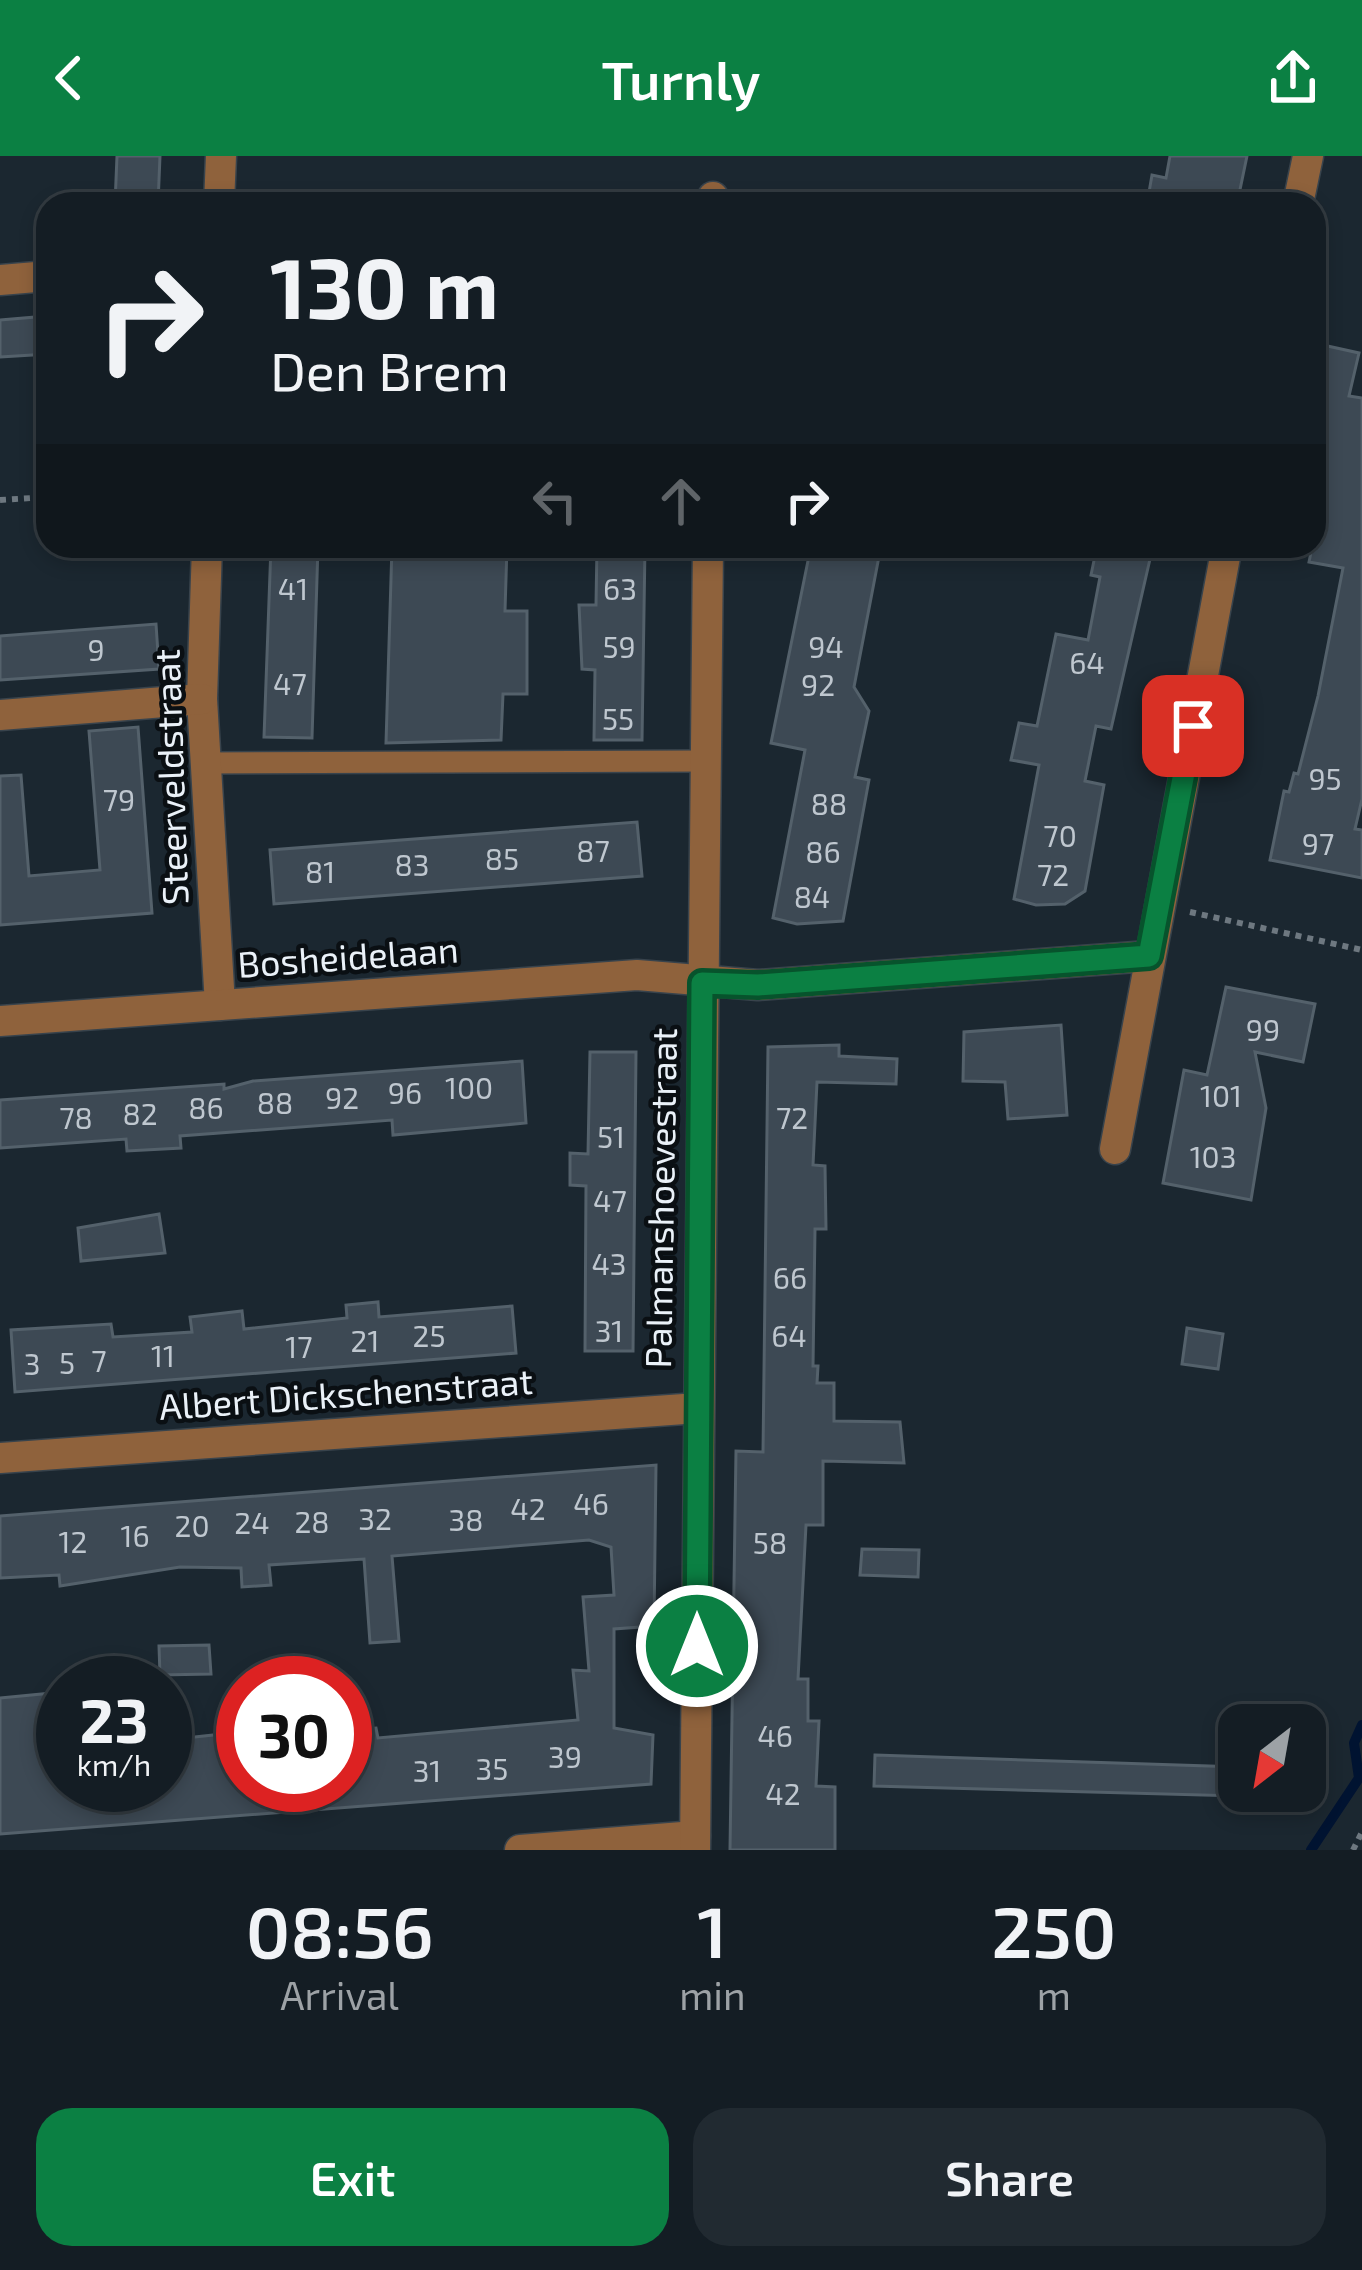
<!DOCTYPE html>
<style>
body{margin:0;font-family:"Exo 2",sans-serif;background:#212a31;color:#f1f3f6;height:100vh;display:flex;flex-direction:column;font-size:45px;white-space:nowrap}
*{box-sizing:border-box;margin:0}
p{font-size:39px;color:#9da2a6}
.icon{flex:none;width:66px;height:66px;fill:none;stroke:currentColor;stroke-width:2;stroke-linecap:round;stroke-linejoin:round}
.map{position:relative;height:1694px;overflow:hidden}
.drawer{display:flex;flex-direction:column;background:#141d24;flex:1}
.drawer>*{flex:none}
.hud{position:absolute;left:36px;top:36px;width:1290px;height:366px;border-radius:36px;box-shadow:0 6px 18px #0003,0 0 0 3px #333b41;background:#141d24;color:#f1f3f6;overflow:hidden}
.needle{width:78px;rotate:211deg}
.fabs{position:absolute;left:1218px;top:1548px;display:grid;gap:24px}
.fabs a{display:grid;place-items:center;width:108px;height:108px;border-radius:24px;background:#141d24;box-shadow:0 6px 18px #0003,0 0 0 3px #333b41;font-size:60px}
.speed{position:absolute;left:36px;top:1500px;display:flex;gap:24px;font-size:60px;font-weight:700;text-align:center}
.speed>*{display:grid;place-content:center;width:156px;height:156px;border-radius:50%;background:#141d24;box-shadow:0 6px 18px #0003,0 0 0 3px #333b41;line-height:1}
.speed small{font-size:30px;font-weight:400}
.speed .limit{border:18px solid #d22;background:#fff;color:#111}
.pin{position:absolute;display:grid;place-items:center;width:102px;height:102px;color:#fff;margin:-51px;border-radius:24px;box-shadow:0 6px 18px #0006}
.me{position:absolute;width:132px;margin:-66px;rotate:0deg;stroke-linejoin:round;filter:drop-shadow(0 0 9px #0008)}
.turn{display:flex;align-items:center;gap:42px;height:252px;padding:0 36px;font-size:54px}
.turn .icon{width:156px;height:156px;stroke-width:2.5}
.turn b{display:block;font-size:84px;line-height:102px}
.lanes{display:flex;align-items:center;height:114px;padding:0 36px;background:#0003;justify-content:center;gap:60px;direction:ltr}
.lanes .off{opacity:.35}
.eta{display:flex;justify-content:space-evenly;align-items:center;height:204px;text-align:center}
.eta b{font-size:72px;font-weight:600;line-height:84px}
.cta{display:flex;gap:24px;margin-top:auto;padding:24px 36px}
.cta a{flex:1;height:138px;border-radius:36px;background:#0b8043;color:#fff;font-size:48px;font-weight:600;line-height:138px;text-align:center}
.cta a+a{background:#212a31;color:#f1f3f6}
header{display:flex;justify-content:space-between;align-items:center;height:156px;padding:0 36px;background:#0b8043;color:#fff;font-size:54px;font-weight:600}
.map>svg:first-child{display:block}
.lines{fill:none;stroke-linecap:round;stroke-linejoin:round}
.stream{stroke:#001331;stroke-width:10}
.building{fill:#3d4954;stroke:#54616b;stroke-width:3}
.lane-casing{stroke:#38434c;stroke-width:24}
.street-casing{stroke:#38434c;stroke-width:33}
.path{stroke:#6e7880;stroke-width:6;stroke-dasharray:6 6;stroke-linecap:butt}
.lane{stroke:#8f623c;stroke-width:21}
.street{stroke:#8f623c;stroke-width:30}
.route-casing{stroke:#07532c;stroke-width:30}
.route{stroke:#0b8043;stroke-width:21}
.labels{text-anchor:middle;stroke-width:9;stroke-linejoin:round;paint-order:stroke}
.number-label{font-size:30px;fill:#bfc7cf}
.street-label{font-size:36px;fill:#eaf1f8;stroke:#0a0f13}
</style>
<header><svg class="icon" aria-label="back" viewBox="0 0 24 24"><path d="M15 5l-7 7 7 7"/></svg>Turnly<svg class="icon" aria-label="share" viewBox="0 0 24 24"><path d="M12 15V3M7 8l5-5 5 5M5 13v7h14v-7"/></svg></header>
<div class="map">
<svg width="1362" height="1694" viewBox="0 0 1362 1694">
<rect width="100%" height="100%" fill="#1b2730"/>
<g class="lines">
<polyline class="stream" points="1311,1694 1359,1622 1354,1587 1362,1569"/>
</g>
<g class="building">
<polygon points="117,0 160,0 158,48 115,48"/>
<polygon points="1170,0 1247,0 1237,48 1147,48 1152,19 1166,22"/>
<polygon points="48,160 48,198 0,201 0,164"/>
<polygon points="1314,187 1359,197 1349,240 1362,242 1362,643 1355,673 1362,674 1362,722 1270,704 1284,635 1289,636 1294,617 1298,618 1318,540 1343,412 1309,406 1327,320 1314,317"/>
<polygon points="271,390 318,390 312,582 264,581"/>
<polygon points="392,390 507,390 505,455 527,455 527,538 503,538 501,584 386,587"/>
<polygon points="597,390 645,390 642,584 594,584 595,514 582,513 579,449 596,449"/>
<polygon points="811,390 881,390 854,531 869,555 855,621 869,624 843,765 797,768 773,762 805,594 771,587"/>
<polygon points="1097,390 1153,390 1111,573 1096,570 1085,625 1104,629 1085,735 1065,748 1036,749 1014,743 1039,609 1011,604 1019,567 1037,570 1056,478 1088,484 1100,421 1091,419"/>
<polygon points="156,468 159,513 0,524 0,480"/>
<polygon points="138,571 152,757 0,769 0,620 21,619 29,720 100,714 89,575"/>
<polygon points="637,666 642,720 274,748 270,694"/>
<polygon points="1226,831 1315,848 1303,906 1255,896 1266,952 1251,1044 1163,1027 1184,914 1207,919"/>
<polygon points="1061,869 1067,959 1008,963 1005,926 963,925 964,876"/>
<polygon points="839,889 839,900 897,903 896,928 817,926 813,1009 825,1010 826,1073 815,1073 813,1210 818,1210 817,1227 834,1227 834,1265 900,1266 904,1307 823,1305 823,1369 806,1369 798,1523 808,1523 808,1565 819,1565 816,1630 835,1631 835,1694 730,1694 736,1295 763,1296 768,891"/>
<polygon points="590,896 636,896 633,1195 585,1195 586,1030 570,1029 570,997 588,998"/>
<polygon points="522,905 526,967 393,979 392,964 180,980 181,992 127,995 126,983 0,992 0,944 224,928 224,933 253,925"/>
<polygon points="159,1058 165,1097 81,1105 78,1072"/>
<polygon points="378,1146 379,1161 512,1150 516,1197 15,1236 11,1174 111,1168 113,1181 192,1176 190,1161 242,1155 244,1173 347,1162 346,1149"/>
<polygon points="1187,1172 1223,1178 1218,1213 1182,1208"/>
<polygon points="656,1309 654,1470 614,1473 614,1572 653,1579 651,1628 0,1678 0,1542 63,1536 63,1629 165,1629 166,1584 223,1578 224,1589 243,1588 243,1629 345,1629 346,1574 376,1572 378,1582 578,1564 573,1514 589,1515 583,1441 614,1439 611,1391 589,1384 392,1400 399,1485 370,1487 364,1403 269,1409 271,1429 242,1431 241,1412 180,1411 60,1430 59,1419 0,1422 0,1360"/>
<polygon points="862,1393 919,1394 918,1421 860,1419"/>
<polygon points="209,1489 211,1518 160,1519 159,1490"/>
<polygon points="875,1599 1239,1611 1239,1640 874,1630"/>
</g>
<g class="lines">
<g class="lane-casing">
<polyline id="lane" points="205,607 704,605"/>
</g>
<g class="street-casing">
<g id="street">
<polyline points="219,48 221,0"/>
<polyline points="713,48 713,41"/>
<polyline points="1298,48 1308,0"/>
<polyline points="0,124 48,120"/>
<polyline points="207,390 202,543 220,849"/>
<polyline points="0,559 202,543"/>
<polyline points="0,865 637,819 758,829 1149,800"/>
<polyline points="1115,993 1227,390"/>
<polyline points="0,1302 698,1252"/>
<polyline points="520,1694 695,1680"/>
<polyline points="695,1694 708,390"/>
</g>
</g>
<g class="path">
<polyline points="0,344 48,341"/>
<polyline points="1190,756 1362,794"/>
<polyline points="1353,1694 1362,1676"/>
</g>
<use href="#lane" class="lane"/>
<use href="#street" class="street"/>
</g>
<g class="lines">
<g class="route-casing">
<polyline id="route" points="697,1490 702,827 758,829 1149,800 1193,570"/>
</g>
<use href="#route" class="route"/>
</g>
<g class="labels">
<g class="number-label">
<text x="293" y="444">41</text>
<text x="620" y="444">63</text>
<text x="619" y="502">59</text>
<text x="826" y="502">94</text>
<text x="96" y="505">9</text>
<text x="1087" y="518">64</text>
<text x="290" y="539">47</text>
<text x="818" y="540">92</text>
<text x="618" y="574">55</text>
<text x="1325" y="634">95</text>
<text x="119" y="655">79</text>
<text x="829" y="659">88</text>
<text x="1060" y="691">70</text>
<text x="1318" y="699">97</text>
<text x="593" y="706">87</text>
<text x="823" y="707">86</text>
<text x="502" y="714">85</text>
<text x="412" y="720">83</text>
<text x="320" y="727">81</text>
<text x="1053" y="730">72</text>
<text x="812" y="752">84</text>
<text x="1263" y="885">99</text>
<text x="469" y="943">100</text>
<text x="405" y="948">96</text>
<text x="1221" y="951">101</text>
<text x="342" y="953">92</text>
<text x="275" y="958">88</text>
<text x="206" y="963">86</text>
<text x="140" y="969">82</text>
<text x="76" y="973">78</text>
<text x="792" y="973">72</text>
<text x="611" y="992">51</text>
<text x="1213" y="1012">103</text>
<text x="610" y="1056">47</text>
<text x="609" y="1119">43</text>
<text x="790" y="1133">66</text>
<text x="609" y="1186">31</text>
<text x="429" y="1191">25</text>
<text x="789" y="1191">64</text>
<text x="365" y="1196">21</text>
<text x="299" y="1202">17</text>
<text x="163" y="1211">11</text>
<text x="99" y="1216">7</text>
<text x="67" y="1218">5</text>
<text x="32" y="1219">3</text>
<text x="591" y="1359">46</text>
<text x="528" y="1364">42</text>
<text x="375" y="1374">32</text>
<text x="466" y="1375">38</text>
<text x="312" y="1377">28</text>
<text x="252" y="1378">24</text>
<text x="192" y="1381">20</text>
<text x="135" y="1391">16</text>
<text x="73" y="1397">12</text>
<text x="770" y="1398">58</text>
<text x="775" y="1591">46</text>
<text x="565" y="1612">39</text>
<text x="492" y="1624">35</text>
<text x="427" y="1626">31</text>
<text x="783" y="1649">42</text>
</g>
<g class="street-label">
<text transform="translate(171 621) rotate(-92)" y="13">Steerveldstraat</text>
<text transform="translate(348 801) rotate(-4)" y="13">Bosheidelaan</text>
<text transform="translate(661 1042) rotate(-89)" y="13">Palmanshoevestraat</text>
<text transform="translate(346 1238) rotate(-4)" y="13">Albert Dickschenstraat</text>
</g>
</g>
</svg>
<div class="fabs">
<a><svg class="needle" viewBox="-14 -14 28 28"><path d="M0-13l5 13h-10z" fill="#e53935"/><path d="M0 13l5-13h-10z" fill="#9da2a6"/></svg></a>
</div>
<div class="speed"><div>23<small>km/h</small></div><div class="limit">30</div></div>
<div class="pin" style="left:1193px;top:570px;background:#d93025"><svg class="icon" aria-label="arrive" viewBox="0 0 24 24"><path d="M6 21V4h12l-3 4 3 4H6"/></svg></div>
<svg class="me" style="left:697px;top:1490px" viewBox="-20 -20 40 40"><circle r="17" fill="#0b8043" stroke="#fff" stroke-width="3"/><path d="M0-11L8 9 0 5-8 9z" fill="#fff"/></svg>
<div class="hud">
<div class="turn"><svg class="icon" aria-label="right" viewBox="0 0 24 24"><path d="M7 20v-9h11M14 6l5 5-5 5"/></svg><div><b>130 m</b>Den Brem</div></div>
<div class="lanes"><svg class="icon off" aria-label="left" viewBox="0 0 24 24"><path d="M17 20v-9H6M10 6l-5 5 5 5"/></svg><svg class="icon off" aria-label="ahead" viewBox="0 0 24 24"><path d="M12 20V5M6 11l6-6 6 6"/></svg><svg class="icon" aria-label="right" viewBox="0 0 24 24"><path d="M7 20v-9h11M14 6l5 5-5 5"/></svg></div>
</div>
</div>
<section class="drawer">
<div class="eta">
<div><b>08:56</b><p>Arrival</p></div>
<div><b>1</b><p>min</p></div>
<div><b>250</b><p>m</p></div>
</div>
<div class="cta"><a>Exit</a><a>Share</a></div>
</section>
